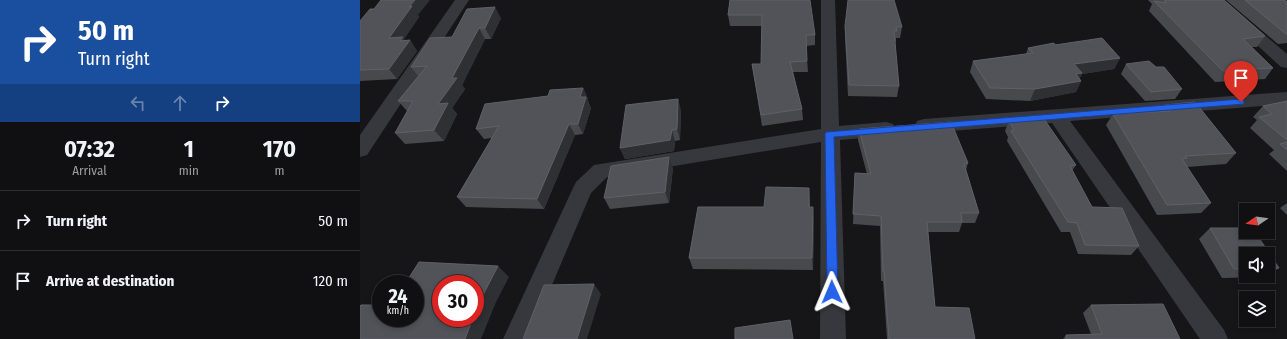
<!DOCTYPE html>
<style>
body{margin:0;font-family:"Fira Sans Condensed",sans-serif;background:#19191b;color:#f1f3f6;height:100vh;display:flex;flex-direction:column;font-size:15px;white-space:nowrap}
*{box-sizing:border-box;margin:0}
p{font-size:13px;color:#9c9d9f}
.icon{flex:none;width:22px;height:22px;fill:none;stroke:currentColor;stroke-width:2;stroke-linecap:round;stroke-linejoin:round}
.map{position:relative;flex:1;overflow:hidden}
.side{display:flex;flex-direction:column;background:#101012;width:360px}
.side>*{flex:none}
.banner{background:#1a4fa0;color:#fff;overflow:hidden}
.needle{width:26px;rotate:257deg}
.controls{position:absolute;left:879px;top:203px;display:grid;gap:8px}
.controls a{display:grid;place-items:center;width:36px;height:36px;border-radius:0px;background:#101012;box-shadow:0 2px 6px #0003,0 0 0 1px #303032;font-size:20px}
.speed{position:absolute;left:12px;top:275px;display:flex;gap:8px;font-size:20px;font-weight:700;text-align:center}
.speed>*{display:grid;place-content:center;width:52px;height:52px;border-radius:50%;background:#101012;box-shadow:0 2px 6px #0003,0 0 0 1px #303032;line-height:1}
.speed small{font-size:10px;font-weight:400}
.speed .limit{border:6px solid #d22;background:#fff;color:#111}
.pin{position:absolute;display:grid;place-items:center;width:34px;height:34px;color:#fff;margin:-41px -17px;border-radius:50% 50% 50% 0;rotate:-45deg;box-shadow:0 0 4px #0007}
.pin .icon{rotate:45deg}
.me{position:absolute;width:44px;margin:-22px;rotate:359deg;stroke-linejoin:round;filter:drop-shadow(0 0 3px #0008)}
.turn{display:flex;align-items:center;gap:14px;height:84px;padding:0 12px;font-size:18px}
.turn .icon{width:52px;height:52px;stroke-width:2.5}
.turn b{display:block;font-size:28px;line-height:34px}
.lanes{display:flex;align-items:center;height:38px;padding:0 12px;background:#0003;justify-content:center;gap:20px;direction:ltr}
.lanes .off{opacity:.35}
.eta{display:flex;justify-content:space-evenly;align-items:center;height:68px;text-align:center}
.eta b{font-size:24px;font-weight:700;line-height:28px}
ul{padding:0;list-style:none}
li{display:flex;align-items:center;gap:12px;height:60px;padding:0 12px;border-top:1px solid #303032}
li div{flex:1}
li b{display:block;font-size:15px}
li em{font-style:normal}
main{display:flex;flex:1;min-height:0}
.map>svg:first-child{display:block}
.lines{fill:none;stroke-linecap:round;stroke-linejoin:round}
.street{fill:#37383d;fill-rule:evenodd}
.wall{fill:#47494d}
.shaded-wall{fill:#2f3033}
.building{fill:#525359;stroke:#5f6168}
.route{fill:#2563eb;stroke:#184099}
</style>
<main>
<section class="side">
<div class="banner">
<div class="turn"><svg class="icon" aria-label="right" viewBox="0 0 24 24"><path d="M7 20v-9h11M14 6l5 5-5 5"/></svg><div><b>50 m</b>Turn right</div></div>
<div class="lanes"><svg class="icon off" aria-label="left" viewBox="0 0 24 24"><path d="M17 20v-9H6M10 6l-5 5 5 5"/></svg><svg class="icon off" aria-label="ahead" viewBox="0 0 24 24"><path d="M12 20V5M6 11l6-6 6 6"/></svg><svg class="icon" aria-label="right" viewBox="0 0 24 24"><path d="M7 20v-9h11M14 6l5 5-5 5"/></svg></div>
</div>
<div class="eta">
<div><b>07:32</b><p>Arrival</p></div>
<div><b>1</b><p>min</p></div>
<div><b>170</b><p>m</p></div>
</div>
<ul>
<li><svg class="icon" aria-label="right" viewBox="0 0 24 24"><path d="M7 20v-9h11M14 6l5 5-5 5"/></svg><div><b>Turn right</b></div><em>50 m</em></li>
<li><svg class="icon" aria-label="arrive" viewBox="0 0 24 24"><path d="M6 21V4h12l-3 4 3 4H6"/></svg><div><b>Arrive at destination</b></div><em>120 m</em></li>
</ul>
</section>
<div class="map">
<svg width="927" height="339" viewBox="0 0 927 339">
<rect width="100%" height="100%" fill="#161618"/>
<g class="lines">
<g class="street">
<polygon points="95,0 109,0 7,155 0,157 0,135"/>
<polygon points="461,0 475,0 479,126 526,122 533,124 535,129 533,134 526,136 480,140 486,339 460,339 461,142 247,177 231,193 169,339 143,339 213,188 216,182 234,165 461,129"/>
<polygon points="848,0 864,0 927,54 927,68 921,67"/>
<polygon points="927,92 927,104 710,121 864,330 868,339 840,339 692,123 564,133 557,131 555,126 557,121 564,119"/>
</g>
</g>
<g class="wall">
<polygon points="370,0 455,35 455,45 446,46 448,72 433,72 442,109 443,120 402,126 392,64 401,64 402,26 370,26 368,15"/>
<polygon points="788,0 864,0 905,36 897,47 892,47 913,68 905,79 855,82 789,11 792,4"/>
<polygon points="866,0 925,0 927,2 927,43 918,44"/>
<polygon points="58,15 59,17 44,39 45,41 50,40 57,51 37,79 0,81 0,21"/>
<polygon points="141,18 131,39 125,39 102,85 105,89 92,108 97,114 84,141 45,144 35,133 47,111 38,101 58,76 51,67 92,37"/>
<polygon points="485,26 542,27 540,38 536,38 536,42 535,42 539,86 537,97 488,96 485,37"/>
<polygon points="695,45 760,58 754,69 722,74 719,79 721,81 716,92 670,101 626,99 610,72 613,61 666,54 668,48"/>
<polygon points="766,64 796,67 822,89 815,99 785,101 761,74"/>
<polygon points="223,88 228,99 228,101 231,108 223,134 215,135 184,209 106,207 97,197 132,138 124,139 116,129 188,96"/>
<polygon points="927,101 927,171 909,154 914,150 890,128 897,120 893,117 903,106"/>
<polygon points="805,105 876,153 866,164 827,167 851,203 841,213 797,215 746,125 753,114 800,112"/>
<polygon points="321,110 320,140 315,141 314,151 265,159 260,148"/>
<polygon points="649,121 716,165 712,171 732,207 779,246 771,255 718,254 710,232 701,232 647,141 648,137 645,131"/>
<polygon points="499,129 608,163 606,170 619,213 615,223 602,223 599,232 568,232 575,307 615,339 527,339 523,281 521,281 520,226 493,224 495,173 507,174 498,140"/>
<polygon points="313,168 309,203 250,209 244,198"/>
<polygon points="449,188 450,207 454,220 453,270 333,269 329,258 404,207"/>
<polygon points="927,203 927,215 920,208"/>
<polygon points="850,228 886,228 886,232 895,232 919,268 908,276 908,254 886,254 886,276 908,276 906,277 862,278 839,239"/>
<polygon points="731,305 820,339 703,339 706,335 731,334 723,313"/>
</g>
<g class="shaded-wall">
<polygon points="55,0 70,0 58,15 59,17 44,39 47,43 50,40 57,51 37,79 29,69 29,38 49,7"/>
<polygon points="135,7 141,18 131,39 125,28"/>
<polygon points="119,28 125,39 102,85 105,89 92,108 97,114 84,141 74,130 78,104"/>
<polygon points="760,58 754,69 722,74 718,81 721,81 716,92 670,101 675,89 714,64"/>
<polygon points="223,88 228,99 228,101 231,108 223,134 218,124 220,97"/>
<polygon points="318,99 321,110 320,140 317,129"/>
<polygon points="209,124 215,135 184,209 177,199"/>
<polygon points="312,130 315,141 314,151 265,159 260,148"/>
<polygon points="309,157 313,168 309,203 305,192"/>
<polygon points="453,207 454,220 453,270 452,258"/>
<polygon points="138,266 149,277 136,302 121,339 105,339 113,318 115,318 115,314 125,291"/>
<polygon points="234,284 241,294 227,339 217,339"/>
</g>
<g class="building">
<polygon points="21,0 55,0 49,7 52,6 29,38 43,37 40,41 50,40 29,69 0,70 0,21 10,9 14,9"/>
<polygon points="370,0 450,0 455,35 446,35 447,61 430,62 442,109 401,115 392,64 401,64 402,15 368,15"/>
<polygon points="488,0 534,0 542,27 536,27 537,31 534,31 539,86 489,85 485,26"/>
<polygon points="804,0 864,0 905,36 883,39 913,68 863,71 794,1 807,3"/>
<polygon points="885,0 925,0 927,2 927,34 926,34"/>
<polygon points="135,7 125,28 119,28 92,78 97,78 78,104 88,103 74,130 35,133 53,101 38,101 67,66 51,67 70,38 92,37 107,9"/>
<polygon points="742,38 760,58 714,64 722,73 716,74 721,81 675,89 630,88 613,61 673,53 668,48 694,43 695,45"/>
<polygon points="789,61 796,67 804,67 822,89 791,92 766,64"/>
<polygon points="223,88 220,97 226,97 218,124 209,124 177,199 97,197 139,126 116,129 125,104 188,96 190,90"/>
<polygon points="318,99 317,129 312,130 310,140 260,148 266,105"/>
<polygon points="927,101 927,140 899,117 912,114 903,106"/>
<polygon points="835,102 876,153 825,156 827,158 822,159 851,203 807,205 753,114 811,111 805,105"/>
<polygon points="684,119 716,165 710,166 732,207 762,208 779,246 725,245 717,223 708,222 651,131 654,130 649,121"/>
<polygon points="591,122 608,163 604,164 619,213 601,213 602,222 567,222 575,307 609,308 615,339 529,339 524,272 523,272 521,216 493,214 495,173 511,174 499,129"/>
<polygon points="927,142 927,150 920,144"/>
<polygon points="309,157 305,192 244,198 251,166"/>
<polygon points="406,187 449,188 449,207 453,207 452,258 329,258 338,207 404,207"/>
<polygon points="850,228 886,228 886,232 895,232 919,268 908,268 908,254 886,254 886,269 874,269"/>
<polygon points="59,262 138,266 125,291 115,314 115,284 81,284 81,318 113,318 105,339 0,339 0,306 1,305 21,305 21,318 55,318 55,284 45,284"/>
<polygon points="234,284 217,339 163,339 184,285"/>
<polygon points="803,304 820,339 707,339 706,335 742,334 731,305"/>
<polygon points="430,320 433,339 375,339 375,328"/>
</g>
<polygon class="route" points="881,99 884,100 884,104 474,137 478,292 476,295 472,297 469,295 467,292 465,134 466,132"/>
</svg>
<div class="controls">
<a><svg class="needle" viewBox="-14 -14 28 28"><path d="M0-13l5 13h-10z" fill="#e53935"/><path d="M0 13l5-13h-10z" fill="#9c9d9f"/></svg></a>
<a><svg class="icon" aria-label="sound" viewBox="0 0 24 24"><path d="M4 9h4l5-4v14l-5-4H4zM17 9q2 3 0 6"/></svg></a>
<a><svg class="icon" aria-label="layers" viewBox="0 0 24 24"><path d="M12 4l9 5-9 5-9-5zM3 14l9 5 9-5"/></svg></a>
</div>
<div class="speed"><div>24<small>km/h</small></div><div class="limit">30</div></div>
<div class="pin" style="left:881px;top:102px;background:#d93025"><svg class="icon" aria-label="arrive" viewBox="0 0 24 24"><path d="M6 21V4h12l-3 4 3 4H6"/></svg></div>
<svg class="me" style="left:472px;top:292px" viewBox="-20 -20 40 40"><path d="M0-17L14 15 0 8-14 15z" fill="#2563eb" stroke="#fff" stroke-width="4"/></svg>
</div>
</main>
